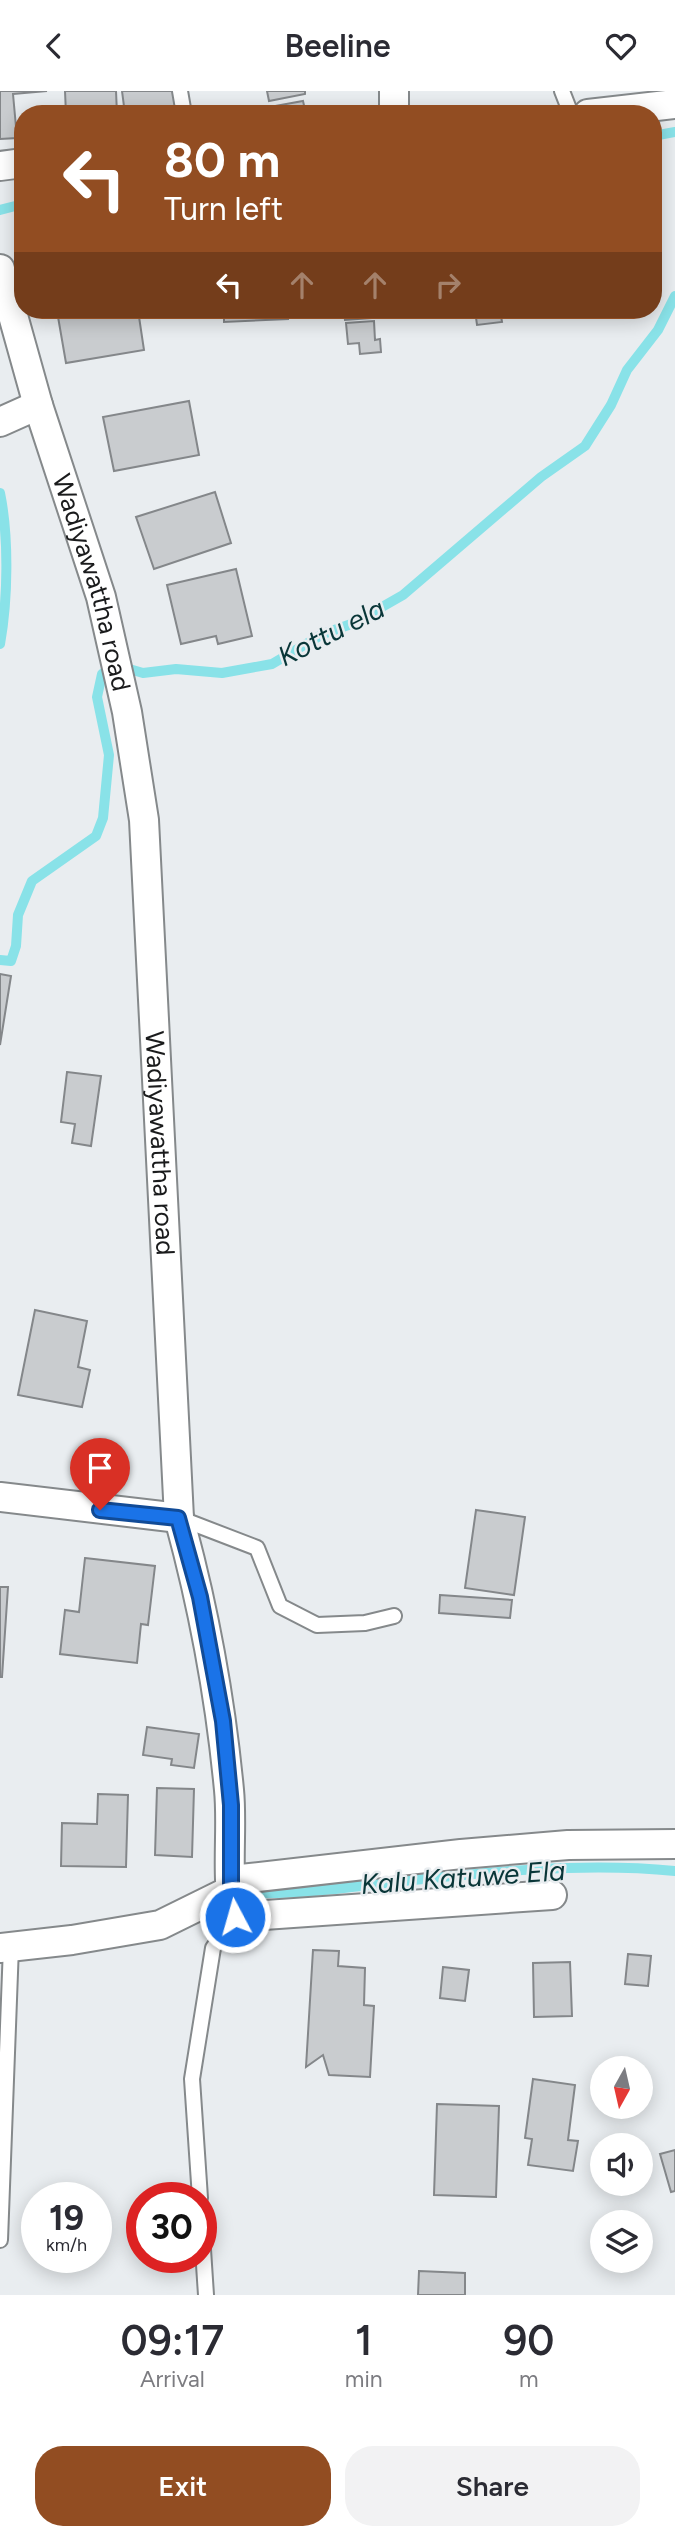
<!DOCTYPE html>
<style>
body{margin:0;font-family:Figtree,sans-serif;background:#f2f2f3;color:#2b2b33;height:100vh;display:flex;flex-direction:column;font-size:26px;white-space:nowrap}
*{box-sizing:border-box;margin:0}
p{font-size:23px;color:#7c7c81}
.icon{flex:none;width:38px;height:38px;fill:none;stroke:currentColor;stroke-width:2;stroke-linecap:round;stroke-linejoin:round}
.map{position:relative;height:2204px;overflow:hidden}
.details{display:flex;flex-direction:column;background:#fff;flex:1}
.details>*{flex:none}
.hud{position:absolute;left:14px;top:14px;width:648px;height:214px;border-radius:28px;box-shadow:0 4px 18px #0003;background:#924d22;color:#fff;overflow:hidden}
.needle{width:46px;rotate:188deg}
.tools{position:absolute;left:590px;top:1965px;display:grid;gap:14px}
.tools a{display:grid;place-items:center;width:63px;height:63px;border-radius:50%;background:#fff;box-shadow:0 4px 18px #0003;font-size:35px}
.speed{position:absolute;left:21px;top:2091px;display:flex;gap:14px;font-size:35px;font-weight:700;text-align:center}
.speed>*{display:grid;place-content:center;width:91px;height:91px;border-radius:50%;background:#fff;box-shadow:0 4px 18px #0003;line-height:1}
.speed small{font-size:18px;font-weight:400}
.speed .limit{border:10px solid #d22;background:#fff;color:#111}
.pin{position:absolute;display:grid;place-items:center;width:60px;height:60px;color:#fff;margin:-72px -30px;border-radius:50% 50% 50% 0;rotate:-45deg;box-shadow:0 0 7px #0007}
.pin .icon{rotate:45deg}
.me{position:absolute;width:77px;margin:-38px;rotate:354deg;stroke-linejoin:round;filter:drop-shadow(0 0 5px #0008)}
.turn{display:flex;align-items:center;gap:24px;height:147px;padding:0 35px;font-size:32px}
.turn .icon{width:91px;height:91px;stroke-width:2.5}
.turn b{display:block;font-size:49px;line-height:60px}
.lanes{display:flex;align-items:center;height:66px;padding:0 35px;background:#0003;justify-content:center;gap:35px;direction:ltr}
.lanes .off{opacity:.35}
.eta{display:flex;justify-content:space-evenly;align-items:center;height:119px;text-align:center}
.eta b{font-size:42px;font-weight:600;line-height:49px}
.primary-button{display:flex;gap:14px;margin-top:auto;padding:14px 35px}
.primary-button a{flex:1;height:80px;border-radius:28px;background:#924d22;color:#fff;font-size:28px;font-weight:600;line-height:80px;text-align:center}
.primary-button a+a{background:#f2f2f3;color:#2b2b33}
header{display:flex;justify-content:space-between;align-items:center;height:91px;padding:0 35px;background:#fff;font-size:32px;font-weight:600}
.map>svg:first-child{display:block}
.lines{fill:none;stroke-linecap:round;stroke-linejoin:round}
.stream{stroke:#89e2e8;stroke-width:10}
.building{fill:#c9cccf;stroke:#84878a;stroke-width:2}
.lane-casing{stroke:#85898b;stroke-width:18}
.street-casing{stroke:#85898b;stroke-width:32}
.lane{stroke:#fff;stroke-width:14}
.street{stroke:#fff;stroke-width:28}
.route-casing{stroke:#114b97;stroke-width:18}
.route{stroke:#1a73e8;stroke-width:12}
.labels{text-anchor:middle;stroke-width:5;stroke-linejoin:round;paint-order:stroke}
.street-label{font-size:26px;fill:#1a1b1c;stroke:#e9edf0}
.water-label{font-size:28px;font-style:italic;fill:#093638;stroke:#e9edf0}
</style>
<header><svg class="icon" aria-label="back" viewBox="0 0 24 24"><path d="M15 5l-7 7 7 7"/></svg>Beeline<svg class="icon" aria-label="heart" viewBox="0 0 24 24"><path d="M12 20l-8-8c-3-5 5-10 8-4 3-6 11-1 8 4z"/></svg></header>
<div class="map">
<svg width="675" height="2204" viewBox="0 0 675 2204">
<rect width="100%" height="100%" fill="#e9edf0"/>
<g class="lines">
<g class="stream">
<polyline points="653,45 675,41"/>
<polyline points="0,119 23,113"/>
<path d="M0,402c9,44 8,106 0,151"/>
<polyline points="0,869 11,870 16,855 18,824 32,790 96,745 103,727 109,664 97,606 102,583 108,578 119,575 143,582 176,578 222,582 272,573 323,543 354,532 403,504 541,386 585,355 611,314 627,279 658,239 675,205"/>
<path d="M251,1802c49,2 97,-6 145,-11 92,-10 187,-20 279,-11"/>
</g>
</g>
<g class="building">
<polygon points="0,0 47,0 13,3 17,47 0,48"/>
<polygon points="65,0 116,0 117,23 66,23"/>
<polygon points="122,0 174,0 177,23 125,23"/>
<polygon points="267,0 305,0 305,3 269,10"/>
<polygon points="303,10 306,23 265,23 264,17"/>
<polygon points="64,219 138,219 144,259 66,272 57,220"/>
<polygon points="224,219 288,219 288,228 224,231"/>
<polygon points="303,219 370,219 371,227 345,229 344,220 304,224"/>
<polygon points="475,219 500,219 502,231 477,234"/>
<polygon points="374,230 375,249 380,248 381,261 360,263 359,252 348,253 346,232"/>
<polygon points="189,310 199,364 114,380 103,326"/>
<polygon points="215,401 231,452 154,478 136,426"/>
<polygon points="236,478 252,545 218,553 216,545 181,553 167,494"/>
<polygon points="0,883 11,885 0,954"/>
<polygon points="67,981 101,985 91,1055 72,1052 75,1033 61,1031"/>
<polygon points="35,1219 87,1230 78,1276 90,1279 82,1316 18,1304"/>
<polygon points="476,1419 525,1426 514,1504 465,1497"/>
<polygon points="85,1467 155,1475 148,1534 141,1533 137,1572 60,1563 65,1519 79,1521"/>
<polygon points="0,1496 8,1496 2,1586 0,1586"/>
<polygon points="440,1504 512,1509 510,1527 439,1522"/>
<polygon points="147,1636 199,1643 194,1677 171,1674 172,1668 143,1664"/>
<polygon points="157,1697 194,1698 192,1766 155,1764"/>
<polygon points="98,1703 128,1704 126,1776 61,1775 62,1732 97,1733"/>
<polygon points="313,1859 339,1860 338,1875 365,1877 364,1914 374,1915 370,1986 329,1984 323,1964 306,1976"/>
<polygon points="628,1863 651,1865 648,1895 625,1893"/>
<polygon points="570,1871 572,1925 534,1926 533,1872"/>
<polygon points="443,1876 469,1879 465,1910 440,1907"/>
<polygon points="533,1988 575,1994 568,2049 578,2050 573,2080 528,2074 532,2048 525,2047"/>
<polygon points="437,2013 499,2015 496,2106 434,2104"/>
<polygon points="675,2059 675,2100 671,2101 660,2063"/>
<polygon points="419,2180 465,2182 465,2204 418,2204"/>
</g>
<g class="lines">
<g class="lane-casing">
<g id="lane">
<polyline points="180,0 184,23"/>
<polyline points="562,0 571,23"/>
<polyline points="179,1427 257,1457 280,1515 317,1534 365,1532 394,1525"/>
<polyline points="200,2107 192,1988 213,1857 235,1826"/>
<polyline points="201,2128 206,2204"/>
<polyline points="0,2149 11,1855"/>
</g>
</g>
<g class="street-casing">
<g id="street">
<polyline points="394,0 394,23"/>
<polyline points="588,23 675,13"/>
<polyline points="0,75 23,72"/>
<path id="s1" d="M0,178l38,136 63,192 26,115 17,108 35,698c25,91 41,177 50,272 4,39 -4,90 6,127l317,-22"/>
<polyline points="0,331 38,314"/>
<polyline points="0,1406 179,1427"/>
<polyline points="0,1857 72,1849 160,1834 231,1799 241,1788 461,1763 568,1754 675,1753"/>
</g>
</g>
<use href="#lane" class="lane"/>
<use href="#street" class="street"/>
</g>
<g class="lines">
<g class="route-casing">
<polyline id="route" points="100,1419 178,1427 200,1506 223,1630 231,1714 231,1799 235,1826"/>
</g>
<use href="#route" class="route"/>
</g>
<g class="labels">
<g class="street-label">
<text dy="9" stroke="none"><textPath href="#s1" startOffset="327">Wadiyawattha road</textPath></text>
<text dy="9" stroke="none"><textPath href="#s1" startOffset="894">Wadiyawattha road</textPath></text>
</g>
<g class="water-label">
<text transform="translate(331 541) rotate(-27)" y="10">Kottu ela</text>
<text transform="translate(463 1786) rotate(-4)" y="10">Kalu Katuwe Ela</text>
</g>
</g>
</svg>
<div class="tools">
<a><svg class="needle" viewBox="-14 -14 28 28"><path d="M0-13l5 13h-10z" fill="#e53935"/><path d="M0 13l5-13h-10z" fill="#7c7c81"/></svg></a>
<a><svg class="icon" aria-label="sound" viewBox="0 0 24 24"><path d="M4 9h4l5-4v14l-5-4H4zM17 9q2 3 0 6"/></svg></a>
<a><svg class="icon" aria-label="layers" viewBox="0 0 24 24"><path d="M12 4l9 5-9 5-9-5zM3 14l9 5 9-5"/></svg></a>
</div>
<div class="speed"><div>19<small>km/h</small></div><div class="limit">30</div></div>
<div class="pin" style="left:100px;top:1419px;background:#d93025"><svg class="icon" aria-label="arrive" viewBox="0 0 24 24"><path d="M6 21V4h12l-3 4 3 4H6"/></svg></div>
<svg class="me" style="left:235px;top:1826px" viewBox="-20 -20 40 40"><circle r="17" fill="#1a73e8" stroke="#fff" stroke-width="3"/><path d="M0-11L8 9 0 5-8 9z" fill="#fff"/></svg>
<div class="hud">
<div class="turn"><svg class="icon" aria-label="left" viewBox="0 0 24 24"><path d="M17 20v-9H6M10 6l-5 5 5 5"/></svg><div><b>80 m</b>Turn left</div></div>
<div class="lanes"><svg class="icon" aria-label="left" viewBox="0 0 24 24"><path d="M17 20v-9H6M10 6l-5 5 5 5"/></svg><svg class="icon off" aria-label="ahead" viewBox="0 0 24 24"><path d="M12 20V5M6 11l6-6 6 6"/></svg><svg class="icon off" aria-label="ahead" viewBox="0 0 24 24"><path d="M12 20V5M6 11l6-6 6 6"/></svg><svg class="icon off" aria-label="right" viewBox="0 0 24 24"><path d="M7 20v-9h11M14 6l5 5-5 5"/></svg></div>
</div>
</div>
<section class="details">
<div class="eta">
<div><b>09:17</b><p>Arrival</p></div>
<div><b>1</b><p>min</p></div>
<div><b>90</b><p>m</p></div>
</div>
<div class="primary-button"><a>Exit</a><a>Share</a></div>
</section>
